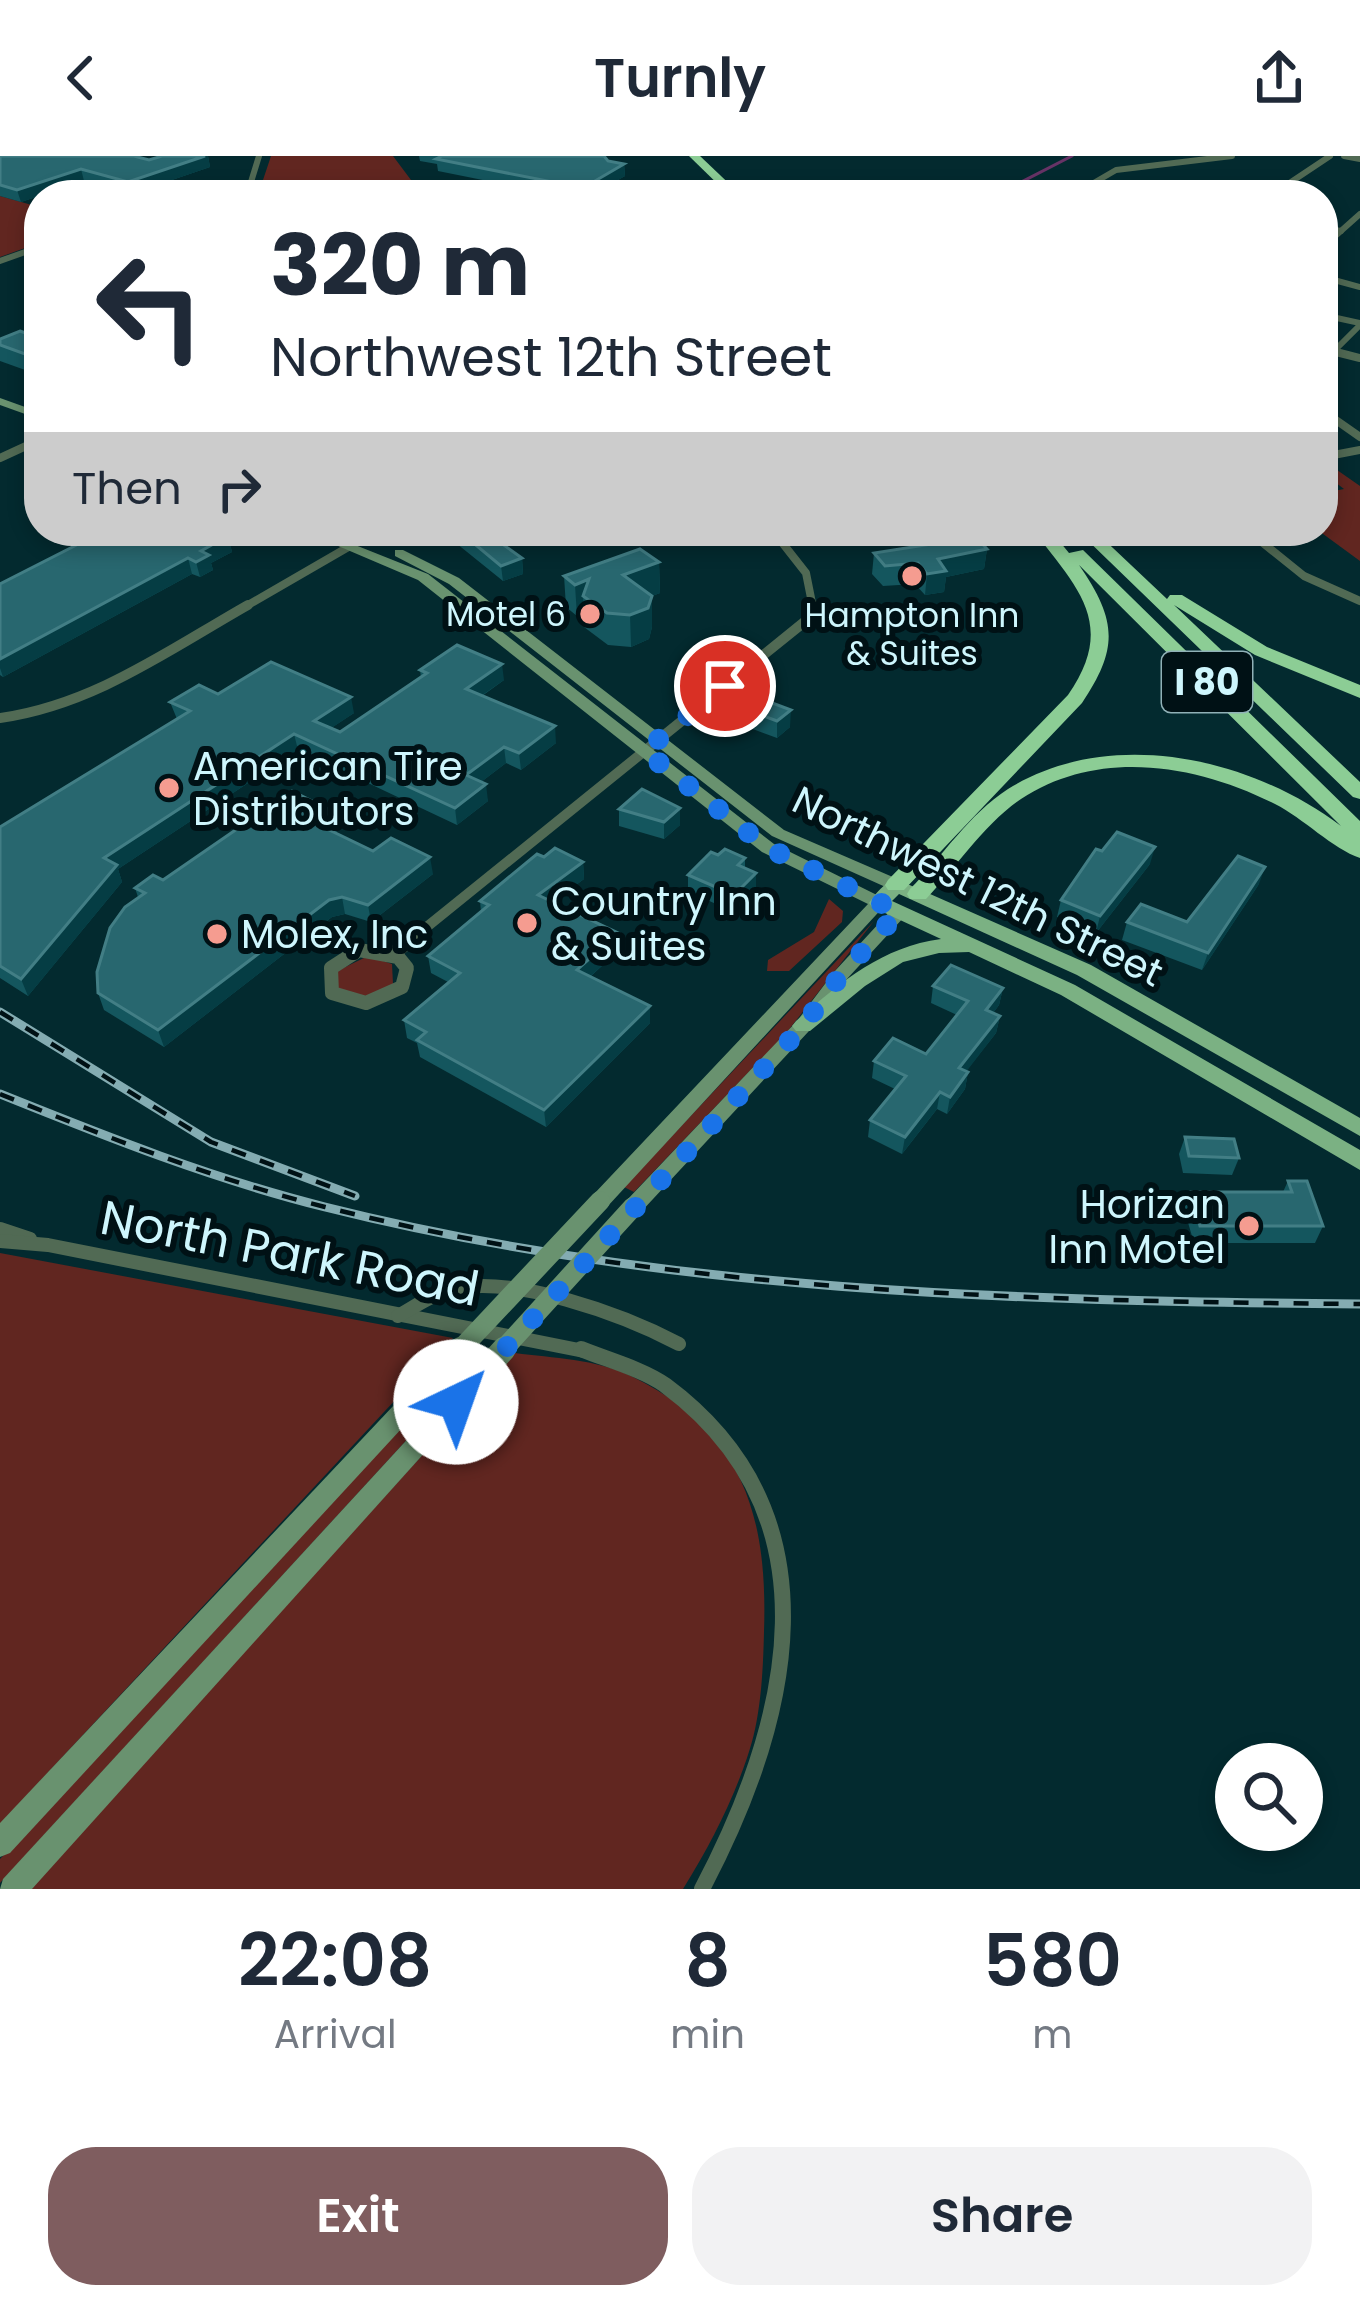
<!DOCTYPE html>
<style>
body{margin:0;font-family:Poppins,sans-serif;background:#f2f2f3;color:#1f2937;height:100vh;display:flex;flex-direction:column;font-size:45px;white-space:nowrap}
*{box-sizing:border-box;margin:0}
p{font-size:39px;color:#747a83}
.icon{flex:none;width:66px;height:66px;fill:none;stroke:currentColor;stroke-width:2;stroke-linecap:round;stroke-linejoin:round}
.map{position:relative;height:1733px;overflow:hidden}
.sheet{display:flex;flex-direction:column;background:#fff;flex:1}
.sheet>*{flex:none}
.top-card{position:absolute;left:24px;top:24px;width:1314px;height:366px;border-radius:48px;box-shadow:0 6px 18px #0003;background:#fff;color:#1f2937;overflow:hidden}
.fabs{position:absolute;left:1215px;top:1587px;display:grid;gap:24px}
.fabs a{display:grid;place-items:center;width:108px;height:108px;border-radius:50%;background:#fff;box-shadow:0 6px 18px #0003;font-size:60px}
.pin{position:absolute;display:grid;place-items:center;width:102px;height:102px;color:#fff;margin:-51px;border:6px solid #fff;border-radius:50%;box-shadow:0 3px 12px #0007}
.me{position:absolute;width:132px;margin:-66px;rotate:42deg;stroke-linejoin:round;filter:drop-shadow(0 0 9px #0008)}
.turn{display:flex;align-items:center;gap:42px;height:252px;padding:0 48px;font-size:54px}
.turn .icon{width:156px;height:156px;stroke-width:2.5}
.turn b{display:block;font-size:84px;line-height:102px}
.then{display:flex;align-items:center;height:114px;padding:0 48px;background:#0003;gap:24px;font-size:45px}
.eta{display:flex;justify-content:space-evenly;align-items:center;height:204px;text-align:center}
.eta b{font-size:72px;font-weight:600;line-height:84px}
.action{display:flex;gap:24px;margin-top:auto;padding:24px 48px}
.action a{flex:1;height:138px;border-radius:48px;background:#7f5d5f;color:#fff;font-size:48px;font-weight:600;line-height:138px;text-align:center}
.action a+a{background:#f2f2f3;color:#1f2937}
header{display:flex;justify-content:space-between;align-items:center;height:156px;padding:0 48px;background:#fff;font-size:54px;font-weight:600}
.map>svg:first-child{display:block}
.green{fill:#612620}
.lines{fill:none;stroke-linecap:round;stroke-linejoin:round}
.stream{stroke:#673366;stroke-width:3}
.street-far4{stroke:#516a54;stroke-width:6}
.street-far3{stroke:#516a54;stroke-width:8}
.street-far2{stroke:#516a54;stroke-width:10}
.street-far1{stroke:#516a54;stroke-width:14}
.street{stroke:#516a54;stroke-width:16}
.secondary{fill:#69926f;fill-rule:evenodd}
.primary{fill:#7bb183;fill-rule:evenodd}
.highway{fill:#8ccd95;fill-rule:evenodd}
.rail-casing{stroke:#84acb2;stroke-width:9}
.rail{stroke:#001115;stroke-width:4.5;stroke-dasharray:15;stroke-linecap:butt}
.secondary-bridge-far1{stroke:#69926f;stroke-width:20}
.secondary-bridge{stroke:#69926f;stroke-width:24}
.wall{fill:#14565e}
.shaded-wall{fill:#053d44}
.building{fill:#28676f;stroke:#427e85;stroke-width:3}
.route{stroke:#1a73e8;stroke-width:21;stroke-dasharray:0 37.8}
.poi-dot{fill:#f59c90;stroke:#001115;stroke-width:4.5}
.labels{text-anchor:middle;stroke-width:12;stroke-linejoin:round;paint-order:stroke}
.far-poi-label{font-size:33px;fill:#cef6fd;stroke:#001115;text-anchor:end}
.shield{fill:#001115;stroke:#90b1b7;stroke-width:3}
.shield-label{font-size:36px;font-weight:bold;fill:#cef6fd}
.poi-label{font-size:39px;fill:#cef6fd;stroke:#001115;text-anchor:start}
.street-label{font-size:39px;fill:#cef6fd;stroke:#001115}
.near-street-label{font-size:48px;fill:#cef6fd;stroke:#001115}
</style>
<header><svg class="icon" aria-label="back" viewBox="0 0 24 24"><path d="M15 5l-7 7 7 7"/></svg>Turnly<svg class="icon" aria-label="share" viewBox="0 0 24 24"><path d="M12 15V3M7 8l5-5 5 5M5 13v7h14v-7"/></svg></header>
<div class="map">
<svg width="1360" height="1733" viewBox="0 0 1360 1733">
<rect width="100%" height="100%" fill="#032a2f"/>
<g class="green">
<polygon points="271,0 393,0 414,28 433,32 419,39 258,39"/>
<polygon points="0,40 39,51 39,87 0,101"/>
<polygon points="1327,307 1360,330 1360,405 1319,375 1323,337 1344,333 1323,317"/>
<polygon points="829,743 843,755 842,766 789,815 767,815 768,804 814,776"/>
<polygon points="874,765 787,876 634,1036 624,1031"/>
<polygon points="368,800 392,808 393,828 367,842 338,836 335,816"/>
<polygon points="0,1097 453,1182 0,1668"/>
<path d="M515,1197c38,5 81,6 116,23 112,54 137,140 133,256 -1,41 -3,87 -17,126 -16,47 -38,89 -64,131h-655z"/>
<polygon points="414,1257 425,1264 0,1727 0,1703"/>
</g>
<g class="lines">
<polyline class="stream" points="996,39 1072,0"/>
<g class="street-far4">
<polyline points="1344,0 1360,3"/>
<polyline points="247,39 259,0"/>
<polyline points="1073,39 1116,14 1232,0"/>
<polyline points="1198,39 1285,30 1330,0"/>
<polyline points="1323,72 1341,75"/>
<polyline points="1323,91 1360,58"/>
<polyline points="0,105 39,91"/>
<polyline points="1323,121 1360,131"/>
<polyline points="1323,159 1360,167"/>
<polyline points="1334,195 1347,199"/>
<polyline points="1330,199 1360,169"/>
</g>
<g class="street-far3">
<polyline points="1336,196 1360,202"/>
<polyline points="1323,206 1333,196"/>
<polyline points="1323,255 1360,281"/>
<polyline points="1323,301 1360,294"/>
<polyline points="0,302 39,284"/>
<polyline points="773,375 806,417 813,452"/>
<polyline points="1248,375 1304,420 1360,445"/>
<polyline points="243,452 376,375"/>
</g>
<g class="street-far2">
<path d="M0,562c93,-13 167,-67 248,-113"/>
<polyline points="418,778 808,463 814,449"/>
</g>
<g class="street-far1">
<polygon points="359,794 398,801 407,812 402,831 366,847 332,837 331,812"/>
<polyline points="394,797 422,775"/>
<polyline points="0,1073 30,1083"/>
<polyline points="0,1085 48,1089 589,1196"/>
<path d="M398,1160c16,-9 33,-21 51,-26 62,-17 175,25 230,54"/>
</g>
<path class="street" d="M581,1193c27,11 61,20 84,36 177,131 125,337 37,504"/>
<g class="secondary">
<polygon points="0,242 39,256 39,263 0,249"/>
<polygon points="303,375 320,375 428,418 774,688 885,743 887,747 607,1051 600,1053 593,1051 590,1045 593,1039 868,748 762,696 418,424"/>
<polygon points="395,394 403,394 459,422 784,674 902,725 904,729 902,733 890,733 772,680 449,428 395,400"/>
<polygon points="899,751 907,756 905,760 846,824 809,875 640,1057 633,1059 626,1057 623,1051 626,1045 797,865 834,816 893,752"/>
<polygon points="419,1228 427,1231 430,1238 427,1245 10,1697 0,1701 0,1667 411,1231"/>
<polygon points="456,1236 464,1239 467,1246 464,1253 32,1733 0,1733 3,1723 448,1239"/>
</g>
<path class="primary" d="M896,723l195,86 269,153v18l-283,-161 -178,-81 -7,7 183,84 285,165v20l-299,-175 -92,-43 -30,1 -36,9 -38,24 -55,45h-14l-4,-5 4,-5c44,-38 85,-74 145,-82l-69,-32 -3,-4c6,-9 16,-21 27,-24z"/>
<g class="highway">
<polygon points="689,0 700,0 741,39 729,39"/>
<path d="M1034,375h17l18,22 14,-3 277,271v37c-27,-9 -57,-40 -85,-54 -79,-40 -177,-56 -254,-5 -38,26 -64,68 -95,100h-16l-3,-5 3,-5c32,-32 59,-75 98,-100 101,-63 242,-32 333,37l-262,-261c38,55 40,83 3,138l-178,187h-16l-3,-5 3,-5 180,-185c49,-71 10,-106 -34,-164z"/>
<polygon points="1078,375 1095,375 1167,443 1170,439 1182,439 1267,491 1360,529 1360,542 1255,499 1174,449 1360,626 1360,643 1353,641"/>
</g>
<g class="rail-casing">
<g id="rail">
<polyline points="0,856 211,986 355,1040"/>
<path d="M0,938c107,43 213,85 325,113 338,85 688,94 1035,97"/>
</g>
</g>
<use href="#rail" class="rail"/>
<g class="secondary-bridge-far1">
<polyline points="458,1196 600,1045"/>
<polyline points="501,1196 633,1051"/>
</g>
<g class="secondary-bridge">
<polyline points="419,1238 461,1193"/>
<polyline points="456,1246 504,1193"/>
</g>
</g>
<g class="wall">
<polygon points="0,0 149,4 162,0 208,0 210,11 131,38 84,25 21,46 0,40"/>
<polygon points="419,0 604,0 608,5 624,8 625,20 592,39 557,39 438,15 437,8 420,5"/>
<polygon points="39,182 39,219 0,205 0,183"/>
<polygon points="445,375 503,375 490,379 522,402 523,418 503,425 446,379"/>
<polygon points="228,380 232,396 211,407 213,414 200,421 192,418 3,521 0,519 0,428"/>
<polygon points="987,393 984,413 946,421 944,436 925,439 915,428 883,430 872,418 874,397"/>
<polygon points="659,406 660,437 652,440 652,471 649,483 631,491 608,489 584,471 584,457 577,460 566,451 564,420"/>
<polygon points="420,514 504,524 482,540 556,587 521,614 506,607 481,626 488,645 457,669 298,594 118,713 122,726 28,840 0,822 0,671 177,563 170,546 218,538 354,557 331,572 340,576 421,522"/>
<polygon points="734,549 790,571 777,582 734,566"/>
<polygon points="619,653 680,669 664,683 619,670"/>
<polygon points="339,673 335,677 373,695 433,718 371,766 345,758 332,761 164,891 104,854 98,837 138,741 135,732"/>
<polygon points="718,699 745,702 745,712 756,717 756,734 733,756 688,735 688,719"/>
<polygon points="583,706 584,723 553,746 618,777 619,794 590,821 650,867 546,971 420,901 417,887 407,882 404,864 448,826 431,817 428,800 481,756 480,745"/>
<polygon points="1150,708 1096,777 1057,761 1061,744"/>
<polygon points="1259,728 1202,814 1122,784 1127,766 1187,766"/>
<polygon points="933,830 1003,832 999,849 993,857 1000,860 996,877 966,915 968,916 965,933 947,958 937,953 902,998 868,981 870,964 895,933 872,922 874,905 926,898 957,859 931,847"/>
<polygon points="1185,981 1239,1002 1232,1019 1183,1017 1179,998"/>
<polygon points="1288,1025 1323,1070 1315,1087 1194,1087 1184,1053 1191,1036 1283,1036"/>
</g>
<g class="shaded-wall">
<polygon points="205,0 208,0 210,11 131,38 128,26"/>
<polygon points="624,8 625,20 592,39 583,39 583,32"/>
<polygon points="81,13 84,25 21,46 17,34"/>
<polygon points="228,380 232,396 211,407 213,414 200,421 196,406 201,395"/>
<polygon points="987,393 984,413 946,421 944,436 925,439 927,418 938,403"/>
<polygon points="188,402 192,418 3,521 0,512 0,503"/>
<polygon points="522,402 523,418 503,425 501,410"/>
<polygon points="659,406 660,437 624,451 623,419"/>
<polygon points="589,423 583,440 584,457 577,460 575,429"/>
<polygon points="652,440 652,471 649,483 631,491 630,459"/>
<polygon points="502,508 504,524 468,549 466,533"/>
<polygon points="351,541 354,557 318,581 314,565"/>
<polygon points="791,554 790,571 777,582 777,565"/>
<polygon points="555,570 556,587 521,614 519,597"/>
<polygon points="294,578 298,594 118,713 122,726 28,840 21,823 104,702"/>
<polygon points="504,591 506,607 468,636 466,619"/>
<polygon points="486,628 488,645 457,669 455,652"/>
<polygon points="680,652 680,669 664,683 664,666"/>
<polygon points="336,657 339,673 322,686 319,669"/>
<polygon points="1155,691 1150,708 1096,777 1100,760"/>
<polygon points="430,701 433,718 371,766 368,749"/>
<polygon points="583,706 584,723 540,756 538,739"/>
<polygon points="1265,711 1259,728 1202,814 1208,797"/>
<polygon points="756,717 756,734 733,756 734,739"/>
<polygon points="342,741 345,758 332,761 164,891 158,874 329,744"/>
<polygon points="618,777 619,794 579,831 577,814"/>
<polygon points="1003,832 999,849 983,871 986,854"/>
<polygon points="650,850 650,867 546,971 544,954"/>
<polygon points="1000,860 996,877 956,929 959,912"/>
<polygon points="968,916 965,933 947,958 950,941"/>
<polygon points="940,936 937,953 902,998 905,981"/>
</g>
<g class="building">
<polygon points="0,0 134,0 149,4 162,0 205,0 128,26 81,13 17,34 0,29"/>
<polygon points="442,0 604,0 608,5 624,8 583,32 436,3"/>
<polygon points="20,175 39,182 39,203 0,189 0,183"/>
<polygon points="104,375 217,375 228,380 201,395 209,399 196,406 188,402 0,503 0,428"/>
<polygon points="459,375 484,375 522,402 501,410"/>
<polygon points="976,381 987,393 938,403 946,415 927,418 918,407 885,410 874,397"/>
<polygon points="640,393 659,406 623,419 652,440 648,452 630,459 607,457 583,440 589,423 575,429 564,420"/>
<polygon points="457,489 502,508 466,533 555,570 519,597 504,591 466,619 486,628 455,652 294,578 104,702 117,709 21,823 0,810 0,671 190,555 170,546 199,529 218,538 271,506 351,541 314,565 340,576 427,517 420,514"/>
<polygon points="748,538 791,554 777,565 734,549"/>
<polygon points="642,633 680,652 664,666 619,653"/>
<polygon points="292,635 336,657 319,669 373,695 391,682 430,701 368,749 342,741 329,744 158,874 98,837 97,816 110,772 125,751 145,737 135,732 153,719 163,724"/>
<polygon points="1117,676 1155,691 1100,760 1061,744 1096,693 1102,695"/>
<polygon points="555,692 583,706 538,739 618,777 577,814 650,850 544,954 417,884 426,876 404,864 460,817 428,800 489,749 480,745 537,698 544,701"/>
<polygon points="725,693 745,702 738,709 756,717 734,739 688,719 711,696 718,699"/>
<polygon points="1238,700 1265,711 1208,797 1127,766 1141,748 1187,766"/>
<polygon points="951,809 1003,832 986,854 1000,860 959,912 968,916 950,941 940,936 905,981 870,964 906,920 874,905 893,882 926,898 968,845 933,830"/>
<polygon points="1185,981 1234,983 1239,1002 1189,1000"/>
<polygon points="1288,1025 1307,1025 1323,1070 1200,1070 1191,1036 1292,1036"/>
</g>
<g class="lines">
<polyline class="route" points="456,1246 803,870 840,820 899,756 768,692 644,595 725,530"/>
</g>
<g class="poi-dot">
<circle cx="912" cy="420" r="12"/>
<circle cx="590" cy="458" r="12"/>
<circle cx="169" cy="632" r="12"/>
<circle cx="527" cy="767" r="12"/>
<circle cx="217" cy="778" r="12"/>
<circle cx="1249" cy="1070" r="12"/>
</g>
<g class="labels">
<g class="far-poi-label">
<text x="566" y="470">Motel 6</text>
<text x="912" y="471" text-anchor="middle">Hampton Inn<tspan x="912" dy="38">&amp; Suites</tspan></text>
</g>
<rect class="shield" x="1162" y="496" width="90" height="60" rx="9"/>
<g class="shield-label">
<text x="1207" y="539">I 80</text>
</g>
<g class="poi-label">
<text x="193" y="624">American Tire<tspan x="193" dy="45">Distributors</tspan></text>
<text x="551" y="759">Country Inn<tspan x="551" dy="45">&amp; Suites</tspan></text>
<text x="241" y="792">Molex, Inc</text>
<text x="1225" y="1062" text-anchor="end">Horizan<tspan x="1225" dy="45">Inn Motel</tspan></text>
</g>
<g class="street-label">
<text transform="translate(978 730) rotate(26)" y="14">Northwest 12th Street</text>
</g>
<g class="near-street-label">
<text transform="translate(290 1097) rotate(11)" y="17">North Park Road</text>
</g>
</g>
</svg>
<div class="fabs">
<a><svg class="icon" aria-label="search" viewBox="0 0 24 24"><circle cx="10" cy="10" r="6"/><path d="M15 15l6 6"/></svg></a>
</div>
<div class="pin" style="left:725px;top:530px;background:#d93025"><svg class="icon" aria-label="arrive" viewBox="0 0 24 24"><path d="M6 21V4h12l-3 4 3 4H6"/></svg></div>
<svg class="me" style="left:456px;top:1246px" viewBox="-20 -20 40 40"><circle r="19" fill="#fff"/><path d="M0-13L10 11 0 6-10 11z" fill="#1a73e8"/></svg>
<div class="top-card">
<div class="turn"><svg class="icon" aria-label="left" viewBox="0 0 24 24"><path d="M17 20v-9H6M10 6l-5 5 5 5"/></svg><div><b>320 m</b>Northwest 12th Street</div></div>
<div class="then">Then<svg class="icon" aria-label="right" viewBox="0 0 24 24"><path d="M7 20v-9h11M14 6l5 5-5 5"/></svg></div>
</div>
</div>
<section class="sheet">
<div class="eta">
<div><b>22:08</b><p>Arrival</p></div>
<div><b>8</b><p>min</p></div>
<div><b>580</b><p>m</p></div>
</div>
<div class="action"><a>Exit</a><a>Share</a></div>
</section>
